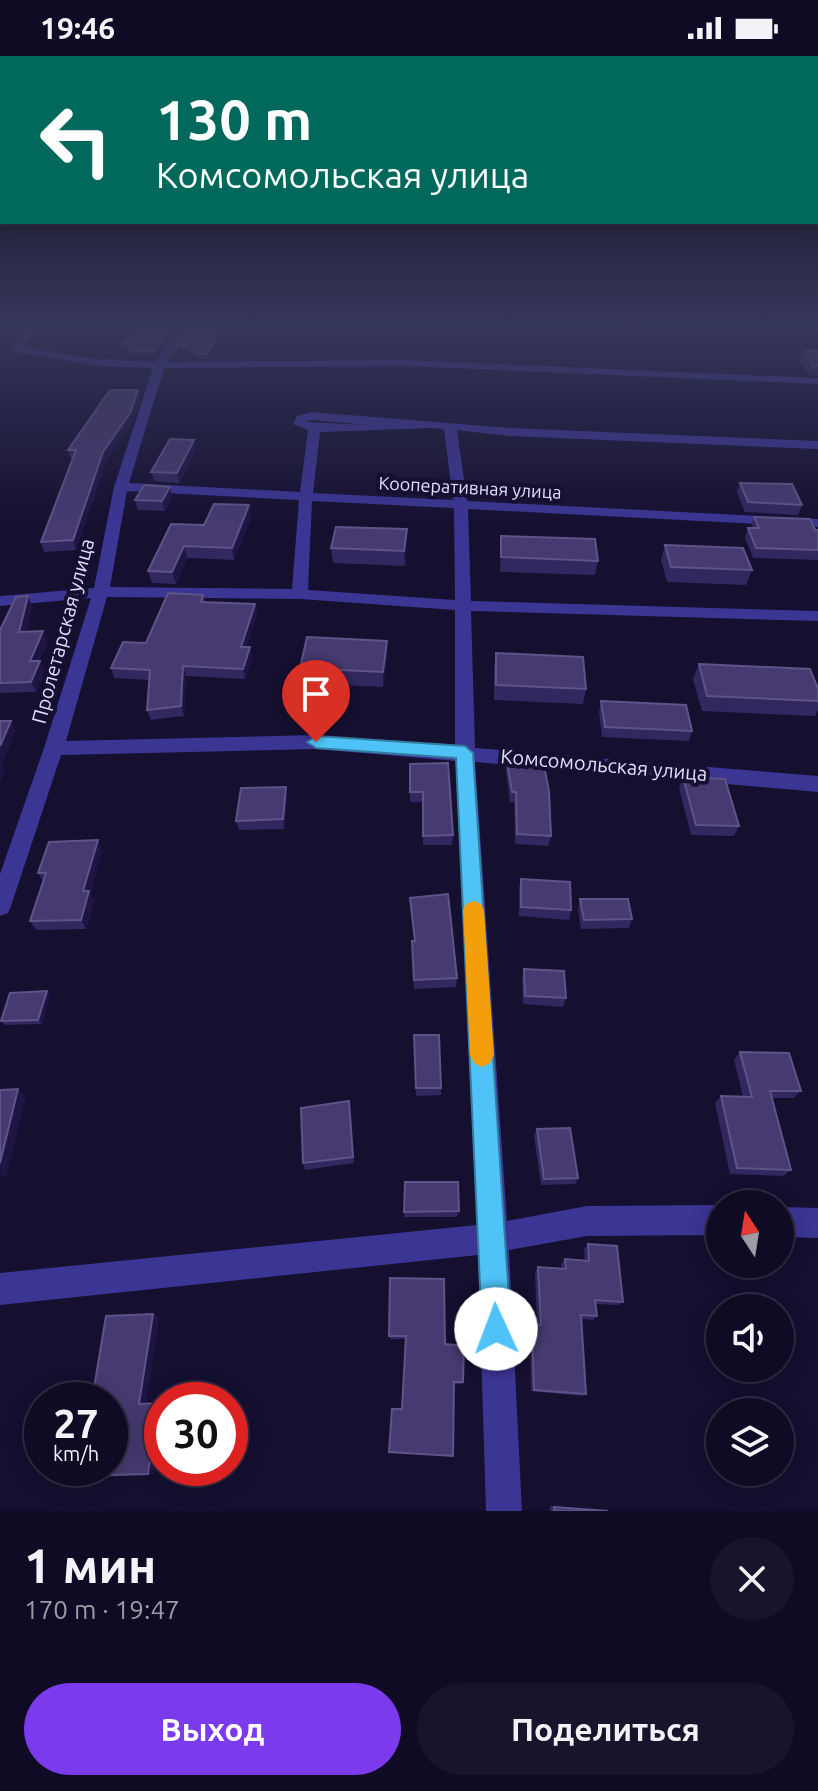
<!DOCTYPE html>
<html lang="ru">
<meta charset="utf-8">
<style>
body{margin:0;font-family:Ubuntu,sans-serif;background:#19142c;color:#f1f3f6;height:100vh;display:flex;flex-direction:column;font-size:30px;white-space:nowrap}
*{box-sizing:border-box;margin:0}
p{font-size:26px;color:#9c9ba6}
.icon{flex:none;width:44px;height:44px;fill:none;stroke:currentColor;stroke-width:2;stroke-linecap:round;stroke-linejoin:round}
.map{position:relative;height:1455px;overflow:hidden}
.details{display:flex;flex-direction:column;background:#100b24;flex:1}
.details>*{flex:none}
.guide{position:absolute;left:0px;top:0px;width:818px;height:168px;box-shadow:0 4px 20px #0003,0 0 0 2px #302b41;background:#00695c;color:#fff;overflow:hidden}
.needle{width:52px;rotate:348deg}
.fabs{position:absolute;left:706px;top:1134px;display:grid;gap:16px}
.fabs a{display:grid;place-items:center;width:88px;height:88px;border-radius:50%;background:#100b24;box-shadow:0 4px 20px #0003,0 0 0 2px #302b41;font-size:40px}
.speed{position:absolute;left:24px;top:1326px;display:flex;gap:16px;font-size:40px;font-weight:700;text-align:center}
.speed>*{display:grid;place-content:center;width:104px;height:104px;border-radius:50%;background:#100b24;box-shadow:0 4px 20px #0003,0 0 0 2px #302b41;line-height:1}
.speed small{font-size:20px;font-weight:400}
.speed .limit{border:12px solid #d22;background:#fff;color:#111}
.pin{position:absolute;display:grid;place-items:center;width:68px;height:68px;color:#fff;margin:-82px -34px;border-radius:50% 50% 50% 0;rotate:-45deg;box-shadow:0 0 8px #0007}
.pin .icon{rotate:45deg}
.me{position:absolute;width:88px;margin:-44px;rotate:358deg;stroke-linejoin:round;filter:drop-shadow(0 0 6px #0008)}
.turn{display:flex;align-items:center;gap:28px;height:168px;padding:0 24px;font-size:36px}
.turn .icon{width:104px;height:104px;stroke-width:2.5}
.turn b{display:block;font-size:56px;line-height:68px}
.round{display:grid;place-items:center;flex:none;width:84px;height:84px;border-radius:42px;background:#19142c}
.summary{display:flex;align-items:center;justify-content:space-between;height:136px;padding:0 24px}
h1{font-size:48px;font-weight:600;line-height:60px}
.button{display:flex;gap:16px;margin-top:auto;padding:16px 24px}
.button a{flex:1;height:92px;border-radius:48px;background:#7c3aed;color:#fff;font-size:32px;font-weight:600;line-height:92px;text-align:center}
.button a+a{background:#19142c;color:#f1f3f6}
.status{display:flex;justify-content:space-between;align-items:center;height:56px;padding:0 40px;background:#100b24;direction:ltr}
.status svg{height:22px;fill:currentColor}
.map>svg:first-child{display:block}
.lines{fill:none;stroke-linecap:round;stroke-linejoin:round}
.minor{fill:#3b3594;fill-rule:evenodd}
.wall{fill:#33275f}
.shaded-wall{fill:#1f1545}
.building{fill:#463a70;stroke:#5e5487;stroke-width:2}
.route{fill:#4fc3f7;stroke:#337fa1;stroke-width:2}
.slow{fill:#f59e0b}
.labels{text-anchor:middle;stroke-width:8;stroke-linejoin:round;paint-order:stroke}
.far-street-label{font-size:18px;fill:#e2deff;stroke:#150f30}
.street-label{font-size:20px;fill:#e2deff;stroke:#150f30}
</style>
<div class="status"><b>19:46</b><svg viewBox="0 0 49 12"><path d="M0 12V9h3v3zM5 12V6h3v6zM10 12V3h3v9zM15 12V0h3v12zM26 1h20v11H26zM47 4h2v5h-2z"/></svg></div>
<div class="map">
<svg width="818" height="1455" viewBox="0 0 818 1455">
<rect width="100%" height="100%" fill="#150f30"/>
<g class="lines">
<g class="minor">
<path d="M29,268h10l-17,23 75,12 59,3 24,-38h72l-5,3 -59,1 -21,34 238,-2 413,18v6l-413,-18 -241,2 -35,115 171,9 8,-62 -15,-6 4,-8 14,-4 199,16 308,13v8l-308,-13 -53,-6 10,71 351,18v8l-350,-18 3,92 347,10v10l-347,-10 4,137 343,28v16l-343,-30 32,459 80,-15 133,-1v30l-133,1 -78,14 13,261h-36l-8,-256 -478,50v-32l477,-48 -21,-464 -140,-12 -255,6 -50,151 -3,7 -8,3v-42l44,-126 47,-150 -91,8v-10l94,-8 20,-101 39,-119 -56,-2 -86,-15 -1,-2zM312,364l55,5 -61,-3zM431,372l13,1 9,71 -140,-7 7,-61zM127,435l172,9 -7,89 -182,-2zM312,445l142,7 1,92 -147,-10zM107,541l193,2 155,11v137l-139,-12 -250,6z"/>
<polygon points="612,268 818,269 818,275 617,271"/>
<polygon points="780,1151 818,1152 818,1182 780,1181"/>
</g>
</g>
<g class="wall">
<polygon points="177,268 156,301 131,300 129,295 131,293 122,293 121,288 132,273 131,269"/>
<polygon points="189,271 225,274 208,303 199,303 181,292 174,301 173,297"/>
<polygon points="803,294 818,295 818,320 809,319 799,303"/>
<polygon points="138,334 140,343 132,366 106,405 76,494 44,496 41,486 73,403 71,403 68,394"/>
<polygon points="196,393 179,427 154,425 151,416"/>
<polygon points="740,427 802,449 798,459 745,456 737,436"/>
<polygon points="172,440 165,455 138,454 135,444"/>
<polygon points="249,449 251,461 234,504 187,502 176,528 152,527 148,515 204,469"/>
<polygon points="754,461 818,474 818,504 753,502 745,482 748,472 751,472"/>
<polygon points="501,480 598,505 595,519 500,516"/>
<polygon points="407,488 405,510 333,507 331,492"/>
<polygon points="665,489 752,514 746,529 667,526 661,504"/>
<polygon points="203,539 205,546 255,548 257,558 246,591 252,602 245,623 186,620 184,660 151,664 147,654 149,624 114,622 111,612 146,587"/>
<polygon points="32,550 26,576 48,586 39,605 45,615 36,636 0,637 0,574"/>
<polygon points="496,597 586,633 583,648 494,644 494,612"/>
<polygon points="387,600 383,631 302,627 300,612"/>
<polygon points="699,608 818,633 818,654 815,660 702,655 693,623"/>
<polygon points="601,645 692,675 689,685 602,681 599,656"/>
<polygon points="507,706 551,780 548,790 515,788 514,746 510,746 506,716"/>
<polygon points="410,708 453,779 452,789 423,789 422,746 410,746"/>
<polygon points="683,721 739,770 734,780 691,779 679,732"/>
<polygon points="287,741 284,773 239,774 236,765"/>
<polygon points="102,794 90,838 94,845 86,873 36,874 30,865 43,825 38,817"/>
<polygon points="521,823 571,854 569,864 519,860 519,832"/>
<polygon points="410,842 457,922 456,931 414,933 412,894 414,885"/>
<polygon points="580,843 632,863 629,872 581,873 578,853"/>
<polygon points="524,913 566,942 563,951 523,948 522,922"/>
<polygon points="47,935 50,940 42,968 5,969 1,965"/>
<polygon points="414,979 441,1032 441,1039 416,1040"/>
<polygon points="740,996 801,1035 793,1042 772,1042 791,1114 783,1120 730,1118 715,1047 721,1040 743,1041 734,1004"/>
<polygon points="349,1045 354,1107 305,1114 303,1107"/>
<polygon points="537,1073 578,1122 575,1128 541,1129 534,1080"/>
<polygon points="405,1126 459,1155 457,1161 404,1161"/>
<polygon points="588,1188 623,1246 618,1249 596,1248 597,1260 593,1264 582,1263 586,1338 582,1340 531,1335 530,1272 532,1268 537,1269 535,1216 538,1211 562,1213 561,1208 565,1203 585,1205 584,1193"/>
<polygon points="390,1222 445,1288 463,1326 462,1328 454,1328 402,1353 406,1283 390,1283"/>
<polygon points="550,1450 603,1454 608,1455 550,1455"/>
</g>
<g class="shaded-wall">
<polygon points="172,268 177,268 156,301 155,295"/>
<polygon points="224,270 225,274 208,303 207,298"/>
<polygon points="180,287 181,292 174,301 173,297"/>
<polygon points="138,334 140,343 132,366 106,405 76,494 73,484 103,396"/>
<polygon points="194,384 196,393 179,427 177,417"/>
<polygon points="170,431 172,440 165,455 162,445"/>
<polygon points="249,449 251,461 234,504 232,492"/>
<polygon points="407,473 407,488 405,510 404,495"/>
<polygon points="184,490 187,502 176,528 172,516"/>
<polygon points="28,540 32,550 24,586 19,576"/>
<polygon points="255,548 257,558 243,601 241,591"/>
<polygon points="43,575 48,586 35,615 30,605"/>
<polygon points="387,585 387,600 383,631 383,616"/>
<polygon points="250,591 252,602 245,623 243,613"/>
<polygon points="40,605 45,615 36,636 31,626"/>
<polygon points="183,610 186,620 184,660 181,650"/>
<polygon points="11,665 16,675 2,709 5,714 0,726 0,690"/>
<polygon points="286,731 287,741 284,773 283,763"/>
<polygon points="98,784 102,794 90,838 94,845 86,873 81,864 83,835"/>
<polygon points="47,935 50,940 42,968 38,964"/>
<polygon points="18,1033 26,1041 6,1123 0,1118 0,1107"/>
<polygon points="153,1258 159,1262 146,1350 139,1348"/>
<polygon points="158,1347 162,1348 162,1362 154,1418 148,1418"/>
</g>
<g class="building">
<polygon points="132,268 172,268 155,295 129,295 134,288 121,288 135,269 131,269"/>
<polygon points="224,270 207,298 198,298 180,287 173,297 189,271"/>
<polygon points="803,294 818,295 818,310 813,310"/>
<polygon points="110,334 138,334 130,357 103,396 73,484 41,486 76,394 68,394"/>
<polygon points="170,383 194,384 177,417 151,416"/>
<polygon points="740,427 792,428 802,449 748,446"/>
<polygon points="144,429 170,431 162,445 135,444"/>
<polygon points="214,448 249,449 232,492 184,490 172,516 148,515 171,468 204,469"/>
<polygon points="754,461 810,463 815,474 818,474 818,494 756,492 748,472 759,472"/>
<polygon points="336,471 407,473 404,495 331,492"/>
<polygon points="501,480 595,483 598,505 501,501"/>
<polygon points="665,489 743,492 752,514 671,511"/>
<polygon points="168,537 203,539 201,546 255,548 241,591 250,591 243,613 183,610 181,650 147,654 150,614 111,612 123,586 146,587"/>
<polygon points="28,540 19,576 43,575 30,605 40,605 31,626 0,627 0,574 16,541"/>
<polygon points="307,581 387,585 383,616 300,612"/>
<polygon points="496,597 583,601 586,633 496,629"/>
<polygon points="699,608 810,613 818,633 818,645 707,640"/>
<polygon points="601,645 686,649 692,675 605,671"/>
<polygon points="0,665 11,665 0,690"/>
<polygon points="543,705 549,735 551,780 517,778 516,736 512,736 507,706"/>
<polygon points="448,707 453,779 423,780 423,736 410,736 410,708"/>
<polygon points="683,721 725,723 739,770 696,769"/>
<polygon points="286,731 283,763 236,765 241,732"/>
<polygon points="98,784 83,835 89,835 81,864 30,865 46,817 38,817 49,786"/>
<polygon points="521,823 570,826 571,854 521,851"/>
<polygon points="448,838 457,922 414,924 412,885 415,885 410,842"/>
<polygon points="580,843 628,843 632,863 584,864"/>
<polygon points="524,913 564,915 566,942 525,940"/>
<polygon points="47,935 38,964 1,965 10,937"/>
<polygon points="414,979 439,979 441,1032 416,1032"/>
<polygon points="740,996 789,997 801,1035 770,1035 791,1114 737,1112 721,1040 752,1041"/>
<polygon points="18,1033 0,1107 0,1034"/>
<polygon points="349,1045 353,1101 303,1107 301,1052"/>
<polygon points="570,1072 578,1122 544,1123 537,1073"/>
<polygon points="405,1126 458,1126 459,1155 404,1156"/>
<polygon points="588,1188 617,1190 623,1246 595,1244 597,1260 581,1259 586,1338 534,1334 532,1268 541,1269 538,1211 566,1213 565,1203 589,1205"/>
<polygon points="390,1222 444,1223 445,1288 464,1290 463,1326 454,1326 453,1400 389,1396 392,1353 402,1353 406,1280 389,1280"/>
<polygon points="153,1258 139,1348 158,1347 148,1418 80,1420 81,1412 110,1412 110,1344 92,1344 106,1260"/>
<polygon points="554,1451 608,1455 554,1455"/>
</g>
<linearGradient id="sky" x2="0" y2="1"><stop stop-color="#0c081a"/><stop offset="0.57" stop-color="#353759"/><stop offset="1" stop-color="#353759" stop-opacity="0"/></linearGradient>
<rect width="818" height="471" fill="url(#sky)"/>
<polygon class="route" points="316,680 465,690 473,697 511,1273 507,1284 496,1288 486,1284 482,1273 456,702 316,692 307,686"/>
<polygon class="slow" points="474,845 481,848 484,854 494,999 490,1007 482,1011 474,1007 470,999 463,854 466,848"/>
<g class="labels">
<g class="far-street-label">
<text transform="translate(470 432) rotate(3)" y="6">Кооперативная улица</text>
</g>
<g class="street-label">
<text transform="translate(63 575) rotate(-75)" y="7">Пролетарская улица</text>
<text transform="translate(604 709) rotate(5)" y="7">Комсомольская улица</text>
</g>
</g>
</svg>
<div class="fabs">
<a><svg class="needle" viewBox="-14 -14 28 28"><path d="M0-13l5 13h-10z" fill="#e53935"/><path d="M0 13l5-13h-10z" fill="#9c9ba6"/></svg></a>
<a><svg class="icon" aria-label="sound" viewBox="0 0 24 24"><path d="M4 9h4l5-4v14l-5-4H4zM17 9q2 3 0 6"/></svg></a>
<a><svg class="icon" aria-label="layers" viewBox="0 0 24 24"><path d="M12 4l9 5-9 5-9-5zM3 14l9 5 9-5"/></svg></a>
</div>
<div class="speed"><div>27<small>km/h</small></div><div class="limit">30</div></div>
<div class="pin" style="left:316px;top:686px;background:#d93025"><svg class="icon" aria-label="arrive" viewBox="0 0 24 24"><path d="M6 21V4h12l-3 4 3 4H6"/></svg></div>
<svg class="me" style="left:496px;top:1273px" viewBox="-20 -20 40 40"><circle r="19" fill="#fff"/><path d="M0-13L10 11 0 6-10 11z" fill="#4fc3f7"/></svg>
<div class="guide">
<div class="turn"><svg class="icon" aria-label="left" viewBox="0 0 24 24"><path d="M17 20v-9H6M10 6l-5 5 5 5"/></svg><div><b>130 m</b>Комсомольская улица</div></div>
</div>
</div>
<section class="details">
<div class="summary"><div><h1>1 мин</h1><p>170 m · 19:47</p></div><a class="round"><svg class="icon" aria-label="close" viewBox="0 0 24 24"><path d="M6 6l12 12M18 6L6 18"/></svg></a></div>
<div class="button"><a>Выход</a><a>Поделиться</a></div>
</section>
